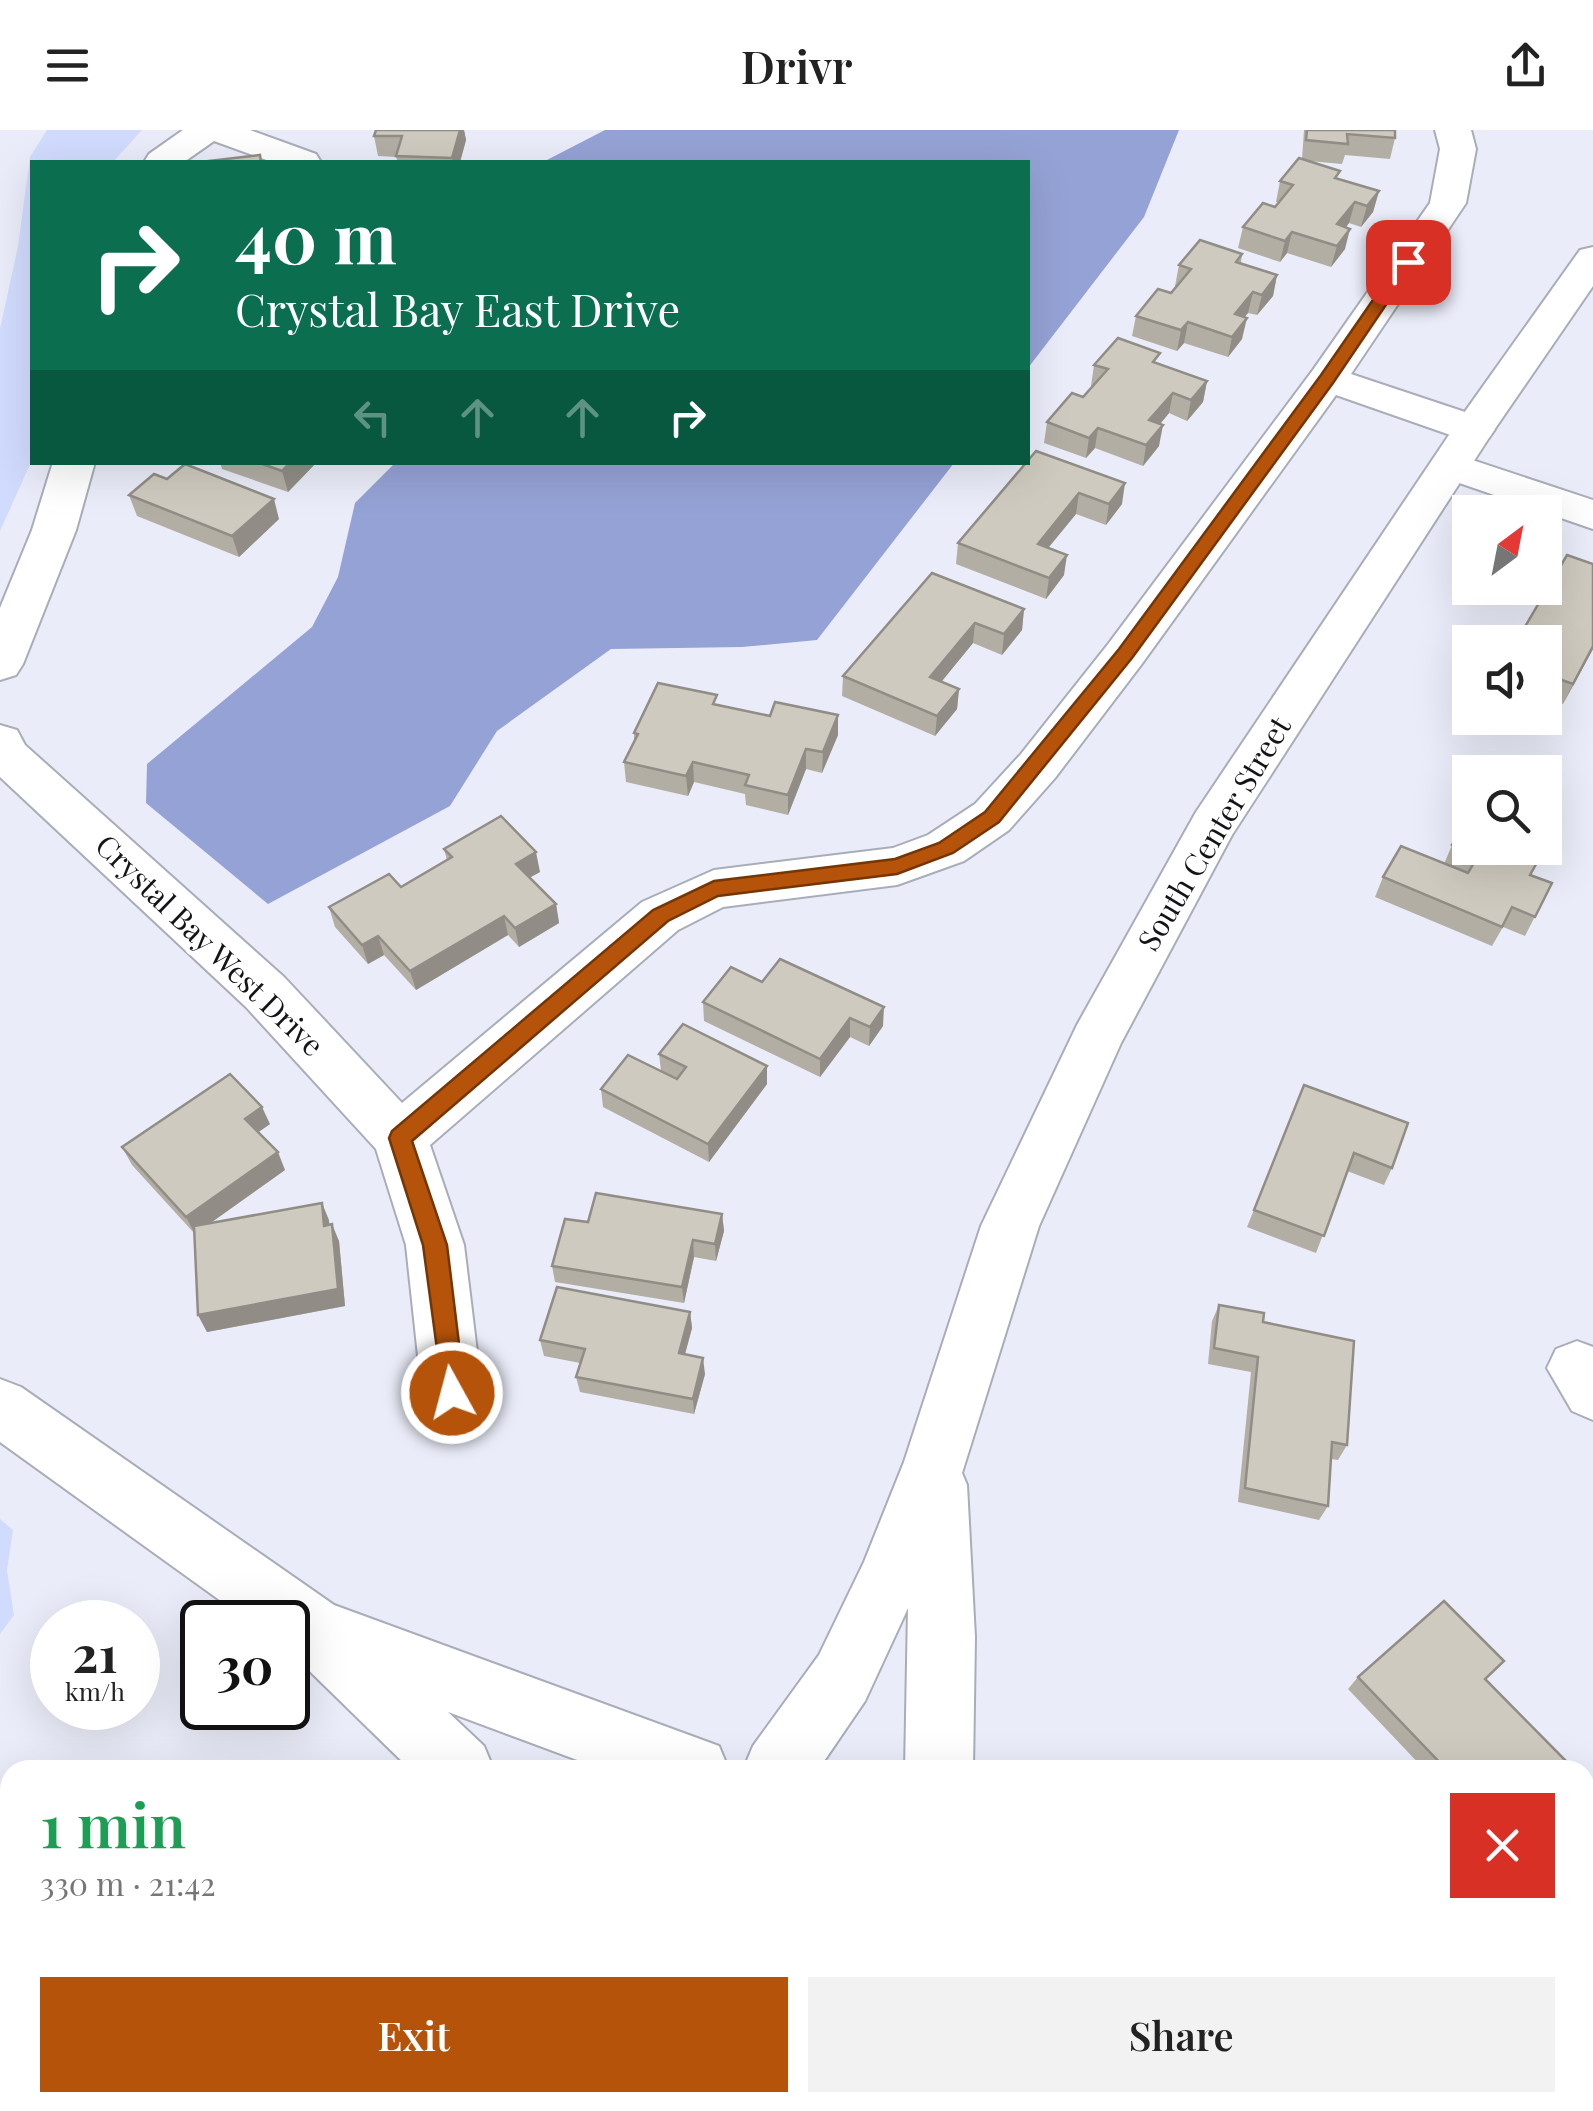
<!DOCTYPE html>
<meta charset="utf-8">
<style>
body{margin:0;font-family:"Playfair Display",serif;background:#f2f2f2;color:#222;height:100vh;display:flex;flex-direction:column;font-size:38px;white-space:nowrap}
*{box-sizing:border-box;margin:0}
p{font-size:32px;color:#767676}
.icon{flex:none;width:55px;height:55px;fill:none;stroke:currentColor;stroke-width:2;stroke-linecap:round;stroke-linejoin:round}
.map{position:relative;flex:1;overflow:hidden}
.drawer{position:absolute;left:0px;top:1630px;width:1595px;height:352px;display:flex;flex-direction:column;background:#fff;border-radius:30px 30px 0 0;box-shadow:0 10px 40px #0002}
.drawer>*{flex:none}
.top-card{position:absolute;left:30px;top:30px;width:1000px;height:305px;border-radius:0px;box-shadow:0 10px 40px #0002;background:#0b6e4f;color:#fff;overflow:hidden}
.needle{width:65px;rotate:32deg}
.buttons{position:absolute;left:1452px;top:365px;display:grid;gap:20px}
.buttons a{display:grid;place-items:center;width:110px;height:110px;border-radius:0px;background:#fff;box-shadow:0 10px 40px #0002;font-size:50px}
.speed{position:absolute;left:30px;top:1470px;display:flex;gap:20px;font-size:50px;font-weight:700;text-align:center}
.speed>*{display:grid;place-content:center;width:130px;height:130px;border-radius:50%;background:#fff;box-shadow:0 10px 40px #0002;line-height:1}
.speed small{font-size:25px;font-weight:400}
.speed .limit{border:5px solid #111;border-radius:15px;background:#fff;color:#111}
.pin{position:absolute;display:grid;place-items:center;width:85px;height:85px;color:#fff;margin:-42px;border-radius:20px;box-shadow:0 5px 15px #0006}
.me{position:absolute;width:110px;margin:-55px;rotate:353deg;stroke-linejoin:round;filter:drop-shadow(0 0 8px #0008)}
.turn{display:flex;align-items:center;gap:35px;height:210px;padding:0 40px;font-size:45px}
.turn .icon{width:130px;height:130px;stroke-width:2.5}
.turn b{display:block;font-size:70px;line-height:85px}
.lanes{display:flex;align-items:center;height:95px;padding:0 40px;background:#0003;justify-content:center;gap:50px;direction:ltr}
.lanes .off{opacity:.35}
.round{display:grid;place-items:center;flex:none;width:105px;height:105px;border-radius:0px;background:#f2f2f2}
.overview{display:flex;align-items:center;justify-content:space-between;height:170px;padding:0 40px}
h1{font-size:60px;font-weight:600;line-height:75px;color:#1e9e55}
.primary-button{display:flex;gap:20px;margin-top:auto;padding:20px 40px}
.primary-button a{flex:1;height:115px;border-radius:0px;background:#b45309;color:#fff;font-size:40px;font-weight:600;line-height:115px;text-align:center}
.primary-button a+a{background:#f2f2f2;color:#222}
header{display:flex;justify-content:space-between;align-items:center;height:130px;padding:0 40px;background:#fff;font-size:45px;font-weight:600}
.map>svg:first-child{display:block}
.green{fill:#d1dbfd}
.water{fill:#95a2d5}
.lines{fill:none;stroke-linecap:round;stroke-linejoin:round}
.minor-casing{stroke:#a9adb8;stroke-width:4}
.major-casing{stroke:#a9adb8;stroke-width:4}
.minor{fill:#fff;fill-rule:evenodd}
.major{fill:#fff;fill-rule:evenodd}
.wall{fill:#b2aea4}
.shaded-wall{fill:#918d86}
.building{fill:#cfcabf;stroke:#918d86;stroke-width:2.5}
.route{fill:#b45309;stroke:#753606;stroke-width:2.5}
.labels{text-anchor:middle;stroke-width:9;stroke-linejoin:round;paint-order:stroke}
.street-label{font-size:30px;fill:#131418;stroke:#fff}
</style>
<header><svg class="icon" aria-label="menu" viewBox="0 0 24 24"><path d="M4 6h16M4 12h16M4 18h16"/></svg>Drivr<svg class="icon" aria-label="share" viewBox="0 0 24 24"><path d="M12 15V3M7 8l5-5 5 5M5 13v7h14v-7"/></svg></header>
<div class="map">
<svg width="1593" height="1981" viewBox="0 0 1593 1981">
<rect width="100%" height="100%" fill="#eaedf9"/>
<g class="green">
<polygon points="47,0 142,0 113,32 32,32 32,330 0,401 0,199 18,116 30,27"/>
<polygon points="0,1389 13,1400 7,1440 14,1485 0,1504"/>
<polygon points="44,1973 338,1972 338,1981 42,1981"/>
</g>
<g class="water">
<polygon points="605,0 1179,0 1144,87 1028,238 1028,32 543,32"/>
<polygon points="395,333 395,332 954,333 817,510 742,517 611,519 497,601 450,676 268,774 146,673 147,634 312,497 338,447 355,373"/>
</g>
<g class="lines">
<g class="minor-casing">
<g id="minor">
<polygon points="183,0 250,0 316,24 321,32 272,32 214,11 184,32 144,32 149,24"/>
<polygon points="1435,0 1471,0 1476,19 1466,73 1351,244 1489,290 1495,299 1489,308 1474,312 1459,308 1336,265 1141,535 1055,648 1009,700 964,731 897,755 723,777 678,800 430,1015 464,1115 482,1263 473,1282 452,1291 431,1282 422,1263 406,1115 376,1019 246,877 0,647 0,595 17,600 25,615 284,847 402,973 642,772 714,740 893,718 928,705 975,674 1021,624 1109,513 1313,240 1430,73 1440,19"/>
<polygon points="1451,323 1593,370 1593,399 1436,345 1430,336 1436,327"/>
<polygon points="53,332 95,332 76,400 23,534 16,545 0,550 0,478 32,400"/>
<polygon points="1577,1211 1593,1217 1593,1290 1572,1281 1547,1238 1556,1219"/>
<polygon points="0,1249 21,1257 334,1475 719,1616 729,1640 604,1640 448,1582 484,1616 494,1640 411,1640 288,1520 288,1492 250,1492 0,1312"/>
<polygon points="1074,1972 1155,1972 1158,1981 1077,1981"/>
</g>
</g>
<g class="major-casing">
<g id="major">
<polygon points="1593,117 1593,156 1492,303 1232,705 1121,913 1039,1096 962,1343 967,1355 975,1507 973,1640 905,1640 908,1478 865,1571 818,1640 743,1640 753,1616 819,1525 864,1432 904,1332 981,1096 1077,895 1196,682 1459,290 1580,120"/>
<polygon points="637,1972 717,1972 720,1981 640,1981"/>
<polygon points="853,1972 933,1972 930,1981 850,1981"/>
</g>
</g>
<use href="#minor" class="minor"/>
<use href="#major" class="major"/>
</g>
<g class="wall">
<polygon points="376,0 464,0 466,10 460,32 398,32 396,27 378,26 374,6"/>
<polygon points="1304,0 1395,0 1395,8 1390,29 1345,25 1342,34 1309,31 1339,49 1379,61 1373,82 1361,97 1349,93 1346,97 1345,119 1331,137 1287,123 1280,132 1238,118 1243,97 1275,77 1279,72 1276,72 1280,51 1302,29"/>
<polygon points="1242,124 1241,133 1277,145 1273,166 1257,185 1248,183 1244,187 1242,209 1228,227 1184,213 1177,221 1132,206 1136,186 1171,163 1177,156 1175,156 1179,135"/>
<polygon points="1158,233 1207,251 1203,272 1187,291 1169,283 1160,294 1159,316 1143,336 1095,318 1086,328 1044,313 1047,292 1083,267 1093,256 1091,256 1094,235"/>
<polygon points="220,332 317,332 288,362 222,339"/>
<polygon points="1026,332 1122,374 1106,395 1076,384 1048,418 1064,445 1046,469 956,434 958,413"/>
<polygon points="129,365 279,389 239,427 137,386"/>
<polygon points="932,443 1024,479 1022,500 1002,525 973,513 941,552 959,559 957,579 935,606 842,566 843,546"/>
<polygon points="1545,512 1593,519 1563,574 1545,567"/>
<polygon points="717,575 838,605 822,643 806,639 788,685 746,675 745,664 694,652 688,666 626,652 624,632 634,612 634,603"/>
<polygon points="1452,715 1552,753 1525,806 1503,797 1492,816 1375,767 1383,747 1444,734"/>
<polygon points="444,719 540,742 530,747 556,774 559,793 519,817 508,805 416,860 384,825 368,834 335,797 329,777 401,757 447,730"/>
<polygon points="762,852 883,896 869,916 850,907 820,947 704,891 703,872"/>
<polygon points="659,924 767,936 767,954 709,1032 603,977 601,959 661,941"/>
<polygon points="1304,955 1392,1038 1384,1055 1347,1041 1316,1123 1247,1097"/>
<polygon points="270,994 258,1002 285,1040 212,1092 329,1090 329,1094 339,1111 345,1176 207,1202 198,1185 194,1103 132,1035 122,1017"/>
<polygon points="722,1084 724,1101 716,1131 694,1127 684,1173 555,1152 552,1136 588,1092"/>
<polygon points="1219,1175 1263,1192 1347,1315 1338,1330 1331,1329 1328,1376 1319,1390 1238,1372 1251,1242 1208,1234 1212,1191"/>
<polygon points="690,1182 692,1198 685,1224 705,1244 694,1284 580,1262 576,1247 580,1233 544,1226 540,1210"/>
<polygon points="1358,1547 1486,1550 1556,1640 1425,1640 1348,1559"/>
</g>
<g class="shaded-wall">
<polygon points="460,0 464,0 466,10 460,32 453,32 452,28"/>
<polygon points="1379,61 1373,82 1361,97 1367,76"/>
<polygon points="1355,72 1349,93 1332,115 1337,94"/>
<polygon points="1350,99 1345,119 1331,137 1337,116"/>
<polygon points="1292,102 1287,123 1280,132 1285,111"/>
<polygon points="1277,145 1273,166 1257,185 1262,165"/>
<polygon points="1253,162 1248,183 1230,205 1235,184"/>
<polygon points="1247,188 1242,209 1228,227 1232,207"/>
<polygon points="1188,192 1184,213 1177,221 1181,200"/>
<polygon points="1207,251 1203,272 1187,291 1191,270"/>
<polygon points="1173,263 1169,283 1146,311 1149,290"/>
<polygon points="1163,295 1159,316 1143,336 1146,315"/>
<polygon points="1098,298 1095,318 1086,328 1089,308"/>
<polygon points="291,332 317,332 288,362 282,341"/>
<polygon points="1125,353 1122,374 1106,395 1109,374"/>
<polygon points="1079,363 1076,384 1035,434 1038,414"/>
<polygon points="274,369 279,389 239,427 232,406"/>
<polygon points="1067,425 1064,445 1046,469 1049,448"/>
<polygon points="1024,479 1022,500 1002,525 1004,504"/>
<polygon points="975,493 973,513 929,567 930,547"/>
<polygon points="1593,516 1593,519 1563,574 1573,554"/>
<polygon points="959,559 957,579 935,606 937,586"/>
<polygon points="838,585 838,605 822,643 823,622"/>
<polygon points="806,619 806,639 788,685 788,665"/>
<polygon points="693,632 694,652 688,666 686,646"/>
<polygon points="536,722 540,742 520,753 516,734"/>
<polygon points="556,774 559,793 519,817 515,798"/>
<polygon points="504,786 508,805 416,860 410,841"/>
<polygon points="378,806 384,825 368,834 362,815"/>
<polygon points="884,877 883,896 869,916 870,897"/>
<polygon points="850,888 850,907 820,947 820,929"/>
<polygon points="767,936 767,954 709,1032 708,1014"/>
<polygon points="262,977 270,994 253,1006 245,989"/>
<polygon points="278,1022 285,1040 195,1104 186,1087"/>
<polygon points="322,1073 329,1090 331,1113 324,1096"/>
<polygon points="722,1084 724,1101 716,1131 715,1114"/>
<polygon points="332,1094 339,1111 345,1176 207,1202 198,1185"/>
<polygon points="693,1110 694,1127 684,1173 682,1157"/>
<polygon points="690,1182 692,1198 681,1239 679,1223"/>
<polygon points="703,1228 705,1244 694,1284 693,1269"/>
</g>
<g class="building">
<polygon points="376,0 460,0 452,28 396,26 402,6 374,6"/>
<polygon points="1307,0 1395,0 1395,8 1347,4 1348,14 1306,10"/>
<polygon points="260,25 261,32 200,32"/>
<polygon points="1299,28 1340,41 1335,48 1379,61 1367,76 1355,72 1337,94 1350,99 1337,116 1292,102 1285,111 1243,97 1263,73 1275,77 1293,55 1280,51"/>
<polygon points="1200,110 1242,124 1236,132 1277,145 1262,165 1253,162 1235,184 1247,188 1232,207 1188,192 1181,200 1136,186 1158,159 1171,163 1191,139 1179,135"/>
<polygon points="1118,208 1160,223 1153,232 1207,251 1191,270 1173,263 1149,290 1163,295 1146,315 1098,298 1089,308 1047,292 1072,263 1083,267 1108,239 1094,235"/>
<polygon points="1036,321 1125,353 1109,374 1079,363 1038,414 1067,425 1049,448 958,413"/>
<polygon points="257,332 291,332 282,341"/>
<polygon points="185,334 274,369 232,406 129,365 154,344 167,349"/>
<polygon points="1567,425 1593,434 1593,516 1573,554 1545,544 1545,512 1516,512"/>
<polygon points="932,443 1024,479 1004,504 975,493 930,547 959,559 937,586 843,546"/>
<polygon points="658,553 717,565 713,574 770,586 775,572 838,585 823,622 806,619 788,665 745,655 749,645 693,632 686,646 624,632 638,604 634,603"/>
<polygon points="501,686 536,722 516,734 556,774 515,798 504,786 410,841 378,806 362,815 329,777 389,744 401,757 452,727 444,719"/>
<polygon points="1468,686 1470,687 1470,718 1545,718 1530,745 1552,753 1535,787 1512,777 1502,797 1383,747 1401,716 1468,743 1478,726 1452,715"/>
<polygon points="780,829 884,877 870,897 850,888 820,929 703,872 731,837 762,852"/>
<polygon points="683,894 767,936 708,1014 601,959 628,925 677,949 686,937 659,924"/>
<polygon points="230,944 262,977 245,989 278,1022 186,1087 122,1017"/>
<polygon points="1304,955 1408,993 1392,1038 1354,1023 1324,1106 1254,1080"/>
<polygon points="596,1063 722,1084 715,1114 693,1110 682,1157 552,1136 565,1089 588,1092"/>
<polygon points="322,1073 324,1096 332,1094 338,1159 198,1185 194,1096"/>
<polygon points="557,1157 690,1182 679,1223 703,1228 693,1269 576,1247 585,1219 540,1210"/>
<polygon points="1219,1175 1264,1183 1263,1192 1354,1211 1347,1315 1332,1312 1328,1376 1245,1358 1258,1227 1214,1218"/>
<polygon points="1444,1471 1504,1531 1485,1549 1566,1631 1556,1640 1447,1640 1358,1547"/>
</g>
<polygon class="route" points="1402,128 1415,132 1333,253 1132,528 999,692 953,723 897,744 718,766 668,791 412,1011 447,1115 465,1263 461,1271 452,1274 444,1271 423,1115 389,1008 392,1001 653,780 714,751 895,729 939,713 985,682 1119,519 1321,245"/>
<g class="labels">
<g class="street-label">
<text transform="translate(1215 704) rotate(-59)" y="10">South Center Street</text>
<text transform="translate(209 816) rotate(44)" y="10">Crystal Bay West Drive</text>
</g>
</g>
</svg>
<div class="buttons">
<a><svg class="needle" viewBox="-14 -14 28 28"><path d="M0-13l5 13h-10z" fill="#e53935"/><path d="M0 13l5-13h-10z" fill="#767676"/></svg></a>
<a><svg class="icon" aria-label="sound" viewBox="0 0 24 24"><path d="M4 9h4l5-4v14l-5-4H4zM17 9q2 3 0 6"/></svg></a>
<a><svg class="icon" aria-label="search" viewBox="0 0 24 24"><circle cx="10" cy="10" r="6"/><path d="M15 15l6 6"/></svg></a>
</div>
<div class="speed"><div>21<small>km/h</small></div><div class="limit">30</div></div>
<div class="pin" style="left:1408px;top:132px;background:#d93025"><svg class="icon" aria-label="arrive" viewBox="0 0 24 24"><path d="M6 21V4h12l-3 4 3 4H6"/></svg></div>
<svg class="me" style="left:452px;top:1263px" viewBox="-20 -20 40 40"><circle r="17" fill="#b45309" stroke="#fff" stroke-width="3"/><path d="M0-11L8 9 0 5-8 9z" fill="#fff"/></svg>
<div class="top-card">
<div class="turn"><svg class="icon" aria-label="right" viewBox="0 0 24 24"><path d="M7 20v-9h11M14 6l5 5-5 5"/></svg><div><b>40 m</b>Crystal Bay East Drive</div></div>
<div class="lanes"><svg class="icon off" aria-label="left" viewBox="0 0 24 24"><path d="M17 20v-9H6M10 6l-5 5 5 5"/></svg><svg class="icon off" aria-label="ahead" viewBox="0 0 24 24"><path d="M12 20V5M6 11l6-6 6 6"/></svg><svg class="icon off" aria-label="ahead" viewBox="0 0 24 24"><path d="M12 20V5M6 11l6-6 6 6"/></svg><svg class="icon" aria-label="right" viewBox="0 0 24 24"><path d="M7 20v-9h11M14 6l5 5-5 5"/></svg></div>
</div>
<section class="drawer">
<div class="overview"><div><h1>1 min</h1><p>330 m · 21:42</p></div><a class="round" style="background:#d93025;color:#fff"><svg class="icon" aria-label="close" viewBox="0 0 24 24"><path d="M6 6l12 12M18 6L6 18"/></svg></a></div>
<div class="primary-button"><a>Exit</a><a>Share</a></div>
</section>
</div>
